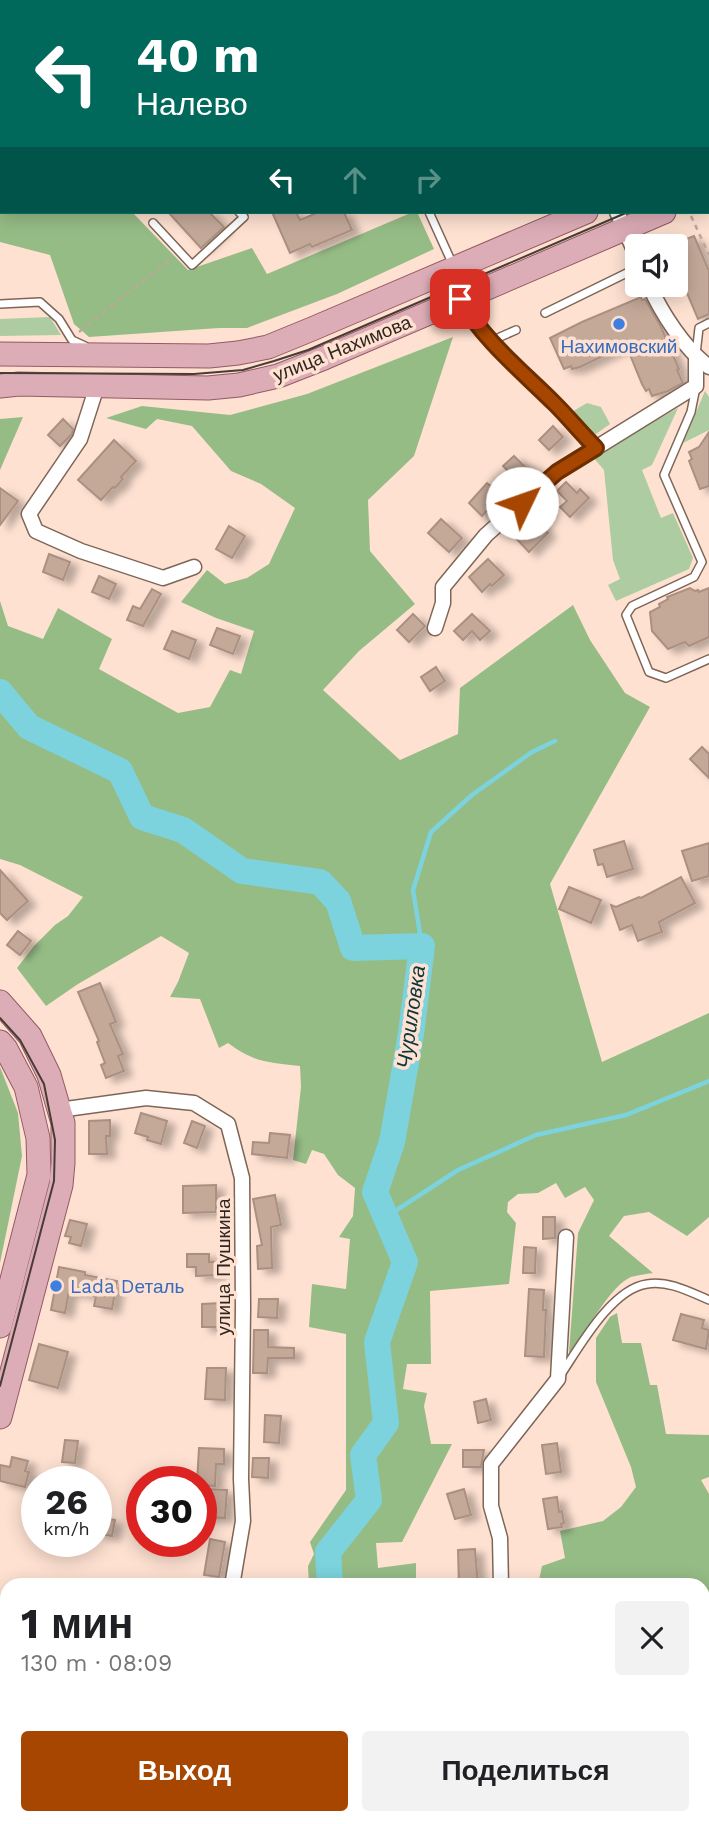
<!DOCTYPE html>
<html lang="ru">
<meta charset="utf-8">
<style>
body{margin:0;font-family:"Work Sans",sans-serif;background:#f2f2f2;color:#202124;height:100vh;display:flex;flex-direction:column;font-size:26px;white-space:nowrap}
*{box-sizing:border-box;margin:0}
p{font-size:23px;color:#757577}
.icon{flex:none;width:38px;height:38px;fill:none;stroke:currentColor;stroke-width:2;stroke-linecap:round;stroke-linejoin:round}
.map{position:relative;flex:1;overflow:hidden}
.details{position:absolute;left:0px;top:1578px;width:710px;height:247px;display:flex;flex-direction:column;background:#fff;border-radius:21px 21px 0 0;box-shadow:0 4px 18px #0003}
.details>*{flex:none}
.top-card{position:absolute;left:0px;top:0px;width:710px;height:214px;box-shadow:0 4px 18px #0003;background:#00695c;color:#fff;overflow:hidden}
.tools{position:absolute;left:625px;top:234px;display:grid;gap:14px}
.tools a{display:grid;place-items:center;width:63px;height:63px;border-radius:7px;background:#fff;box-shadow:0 4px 18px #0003;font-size:35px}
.speed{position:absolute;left:21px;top:1466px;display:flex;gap:14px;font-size:35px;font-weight:700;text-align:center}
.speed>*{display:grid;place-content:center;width:91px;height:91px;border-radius:50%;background:#fff;box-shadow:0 4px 18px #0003;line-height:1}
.speed small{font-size:18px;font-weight:400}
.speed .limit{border:10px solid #d22;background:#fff;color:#111}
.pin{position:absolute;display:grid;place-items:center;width:60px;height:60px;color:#fff;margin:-30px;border-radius:14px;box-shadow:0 4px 10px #0006}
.me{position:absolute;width:77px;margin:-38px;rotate:48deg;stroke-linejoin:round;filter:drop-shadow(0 0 5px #0008)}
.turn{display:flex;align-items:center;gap:24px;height:147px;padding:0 21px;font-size:32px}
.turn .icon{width:91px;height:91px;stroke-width:2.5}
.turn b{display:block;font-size:49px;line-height:60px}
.lanes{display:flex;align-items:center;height:66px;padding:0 21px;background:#0003;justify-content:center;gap:35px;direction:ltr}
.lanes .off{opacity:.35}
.round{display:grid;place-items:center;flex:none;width:74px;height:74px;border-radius:7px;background:#f2f2f2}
.summary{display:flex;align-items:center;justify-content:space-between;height:119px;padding:0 21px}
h1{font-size:42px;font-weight:700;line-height:52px}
.primary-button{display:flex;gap:14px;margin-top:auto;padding:14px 21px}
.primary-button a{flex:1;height:80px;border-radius:7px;background:#a74600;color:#fff;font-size:28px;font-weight:700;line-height:80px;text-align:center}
.primary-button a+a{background:#f2f2f2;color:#202124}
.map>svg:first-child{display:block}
.green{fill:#adcca1}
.forest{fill:#96bc86}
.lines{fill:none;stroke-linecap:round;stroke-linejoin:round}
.stream{stroke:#7cd3dd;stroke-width:4.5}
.river{stroke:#7cd3dd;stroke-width:26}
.building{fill:#c4a999;stroke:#ab9081;stroke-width:2;filter:url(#shadow)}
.service-casing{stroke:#7e6657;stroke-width:10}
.minor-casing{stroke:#7e6657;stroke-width:17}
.primary-casing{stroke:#925a63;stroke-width:25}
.path{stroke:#bea79a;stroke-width:2.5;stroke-dasharray:5 5;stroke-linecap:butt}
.service{stroke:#fff;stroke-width:7}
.minor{stroke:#fff;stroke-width:14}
.primary{stroke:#ddadb7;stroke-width:23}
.tram{stroke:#483c35;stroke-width:2}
.route-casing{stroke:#6d2e00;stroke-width:18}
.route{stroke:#a74600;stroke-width:12}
.shop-dot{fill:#3f7fe0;stroke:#fee1d1;stroke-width:2.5}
.labels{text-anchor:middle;stroke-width:7;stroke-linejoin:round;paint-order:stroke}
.shop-label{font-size:19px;fill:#366cbe;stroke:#fee1d1}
.street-label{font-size:19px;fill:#302620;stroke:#fee1d1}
.water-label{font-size:21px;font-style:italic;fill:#0b363b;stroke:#fee1d1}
</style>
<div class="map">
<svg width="709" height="1824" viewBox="0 0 709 1824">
<defs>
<filter id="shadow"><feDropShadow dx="8" dy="4.5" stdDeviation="3.5" flood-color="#0004"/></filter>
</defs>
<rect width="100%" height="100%" fill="#fee1d1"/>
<g class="green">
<polygon points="50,317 61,335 0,336 0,319"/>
<polygon points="705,391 709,397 709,430 683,443"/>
<path d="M587,403l14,4 9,17 -14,10c-11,-3 -21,-9 -26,-21z"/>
<polygon points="678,408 652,465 642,470 661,518 673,513 693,558 689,569 616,601 608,585 620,579 613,560 604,470 592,456"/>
</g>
<g class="forest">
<polygon points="0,153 2,153 2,212 132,212 188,270 252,248 267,274 413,212 417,212 434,249 337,294 247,328 219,328 89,337 74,324 50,255 0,242"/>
<path d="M453,337l-39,119 -46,44 2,51 45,53 -56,47 -36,39 77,70 58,-26 2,-46 113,-83 17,35 35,53 25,14 -100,177 52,178 107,-49v204l-22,19 -38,-24 -25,4 -15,20 44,37c-7,1 -15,2 -22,4 -20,8 -47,57 -59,76l-3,-1 9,-119 16,-33 -9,-13 -20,11 -9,-15 -18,10 -20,1 -10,8 -1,10 9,11 -7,61 -79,7 1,73h-24l-4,25 24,4 -3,13 7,38h21l-50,98 -26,1 2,25 38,-5v22h-107l-1,-19 6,-12 -4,-12 36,-52v-156l-37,-7 3,-43 34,5 4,-50 -11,-2 14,-21 2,-28 -17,-13 -14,-21 -12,-4 -6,14 -13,-4 8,-73 -1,-21c-32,-4 -45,-3 -72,-23l-9,5 -19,-49 -30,-2 8,-15 11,-29 -28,-17 -83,48 -32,22 -29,-38 17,-22 21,-21 13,-9 15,-19 -63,-32 -20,-6v-258l8,25 35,13 15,-31 54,31 -13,30 79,44 32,-6 20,-37 11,4 13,-43 -38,-13 -35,-16 26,-32 18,14 22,-6 22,-14 26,-56 -34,-24 -30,-13 -39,-45 -35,-7 -11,10 -40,-11 36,-12 88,9 77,-21z"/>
<polygon points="23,417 0,470 0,419"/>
<polygon points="0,1067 18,1113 22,1156 0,1263"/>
<polygon points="617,1313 622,1343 641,1343 650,1385 657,1385 666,1434 709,1435 709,1477 701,1480 709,1494 709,1638 704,1641 704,1586 538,1585 542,1566 565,1558 560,1531 603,1521 621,1507 636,1487 631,1467 596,1382 596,1338 610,1317"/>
<polygon points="23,1818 129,1818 135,1824 24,1824"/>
<polygon points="296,1818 439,1818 439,1824 328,1824 327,1821 318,1824 298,1824"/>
</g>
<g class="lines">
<g class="stream">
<polyline points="422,946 413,890 431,832 472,795 532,752 555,741"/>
<polyline points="386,1217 458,1170 536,1135 626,1115 709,1081"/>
</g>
<g class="river">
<polyline points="0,692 29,727 120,771 142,817 183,830 242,871 320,882 338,901 353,948 422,946 411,1034 392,1142 375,1192 405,1262 377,1342 386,1423 363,1455 369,1500 328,1552 330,1586"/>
<polyline points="373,1818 375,1824"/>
</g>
</g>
<g class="building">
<polygon points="168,212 209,212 224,227 201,248"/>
<polygon points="272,212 296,212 300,220 319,212 344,212 352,230 312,247 310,244 290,253"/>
<polygon points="694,236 709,271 709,314 698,319 676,267 676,243"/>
<polygon points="641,297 642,300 645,299 661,327 679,369 677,370 683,383 668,391 652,396 649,389 646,391 642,384 626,345 580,367 572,369 571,366 564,369 550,338 582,322"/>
<polygon points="63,419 73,429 72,434 60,446 48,435"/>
<polygon points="553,426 563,437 549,450 539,440"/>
<polygon points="709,432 709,486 700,489 689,461 692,459 689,452 699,447"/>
<polygon points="114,440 136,461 121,477 123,479 115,488 113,487 101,500 78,480"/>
<polygon points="514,456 529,471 516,484 514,481 482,516 469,503 487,483 492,487 509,472 503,466"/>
<polygon points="566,482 577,493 580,489 589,498 570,517 560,507 567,501 557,491"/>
<polygon points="0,488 18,501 0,525"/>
<polygon points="531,516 548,533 529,552 512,534"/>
<polygon points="441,519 462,538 449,552 428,533"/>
<polygon points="229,526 245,536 232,558 216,549"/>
<polygon points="49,554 70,562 63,580 43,572"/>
<polygon points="488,559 504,575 492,586 490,584 482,592 469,577"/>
<polygon points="99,576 116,584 109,599 92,592"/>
<polygon points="690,588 695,591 698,590 699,592 709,588 709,637 689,646 685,642 668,649 652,631 650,612 660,607 659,604 668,599 667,597"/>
<polygon points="152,589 161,594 143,626 127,620 133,606 140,609"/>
<polygon points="413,614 425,626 409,642 397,630"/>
<polygon points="472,614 490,631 480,640 472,631 463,640 454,631"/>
<polygon points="217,628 240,636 233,654 210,645"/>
<polygon points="172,631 196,640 189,659 164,649"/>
<polygon points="436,667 445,681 430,691 421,677"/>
<polygon points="702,747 709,754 709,778 690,759"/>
<polygon points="624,841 633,869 607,877 603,864 598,865 594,850"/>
<polygon points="709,843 709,876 692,881 682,851"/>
<polygon points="0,870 28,901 7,920 0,913"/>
<polygon points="681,877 695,903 659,922 662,932 638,941 632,925 620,930 611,905 616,907 639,897 641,898"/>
<polygon points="569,887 601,900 591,923 559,909"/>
<polygon points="18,931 31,941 20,955 7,945"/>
<polygon points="100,983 116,1022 110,1024 123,1054 118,1056 124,1071 106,1078 101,1065 105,1063 97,1042 99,1041 78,992"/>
<polygon points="141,1113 167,1121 161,1144 147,1140 148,1137 135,1133"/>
<polygon points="110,1120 110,1136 106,1136 107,1154 89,1154 89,1121"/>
<polygon points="192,1121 205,1126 197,1148 184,1143"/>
<polygon points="270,1133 290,1135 287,1158 252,1154 253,1142 269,1143"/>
<polygon points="216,1185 216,1212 183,1213 183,1186"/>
<polygon points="275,1195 281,1225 271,1227 272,1268 258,1269 257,1246 262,1245 253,1199"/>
<polygon points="543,1217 555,1217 555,1238 543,1239"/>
<polygon points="70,1220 87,1224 81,1246 69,1243 71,1237 65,1236"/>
<polygon points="524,1247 536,1248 535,1273 523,1273"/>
<polygon points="187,1254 209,1254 209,1262 218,1262 218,1275 196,1276 196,1267 187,1267"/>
<polygon points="59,1267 85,1272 85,1275 117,1281 112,1309 94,1306 96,1296 69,1291 65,1313 51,1310"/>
<polygon points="529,1289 544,1290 543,1310 546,1310 544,1357 525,1356"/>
<polygon points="259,1299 278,1299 277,1318 258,1317"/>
<polygon points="221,1303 221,1327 202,1327 202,1304"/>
<polygon points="681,1314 704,1320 702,1328 709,1330 706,1349 673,1340"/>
<polygon points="254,1330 268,1330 268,1347 294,1348 294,1358 268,1358 267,1373 253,1373"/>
<polygon points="39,1344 68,1352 58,1388 29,1380"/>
<polygon points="207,1368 226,1368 225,1400 205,1399"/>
<polygon points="486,1399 491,1420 478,1423 474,1402"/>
<polygon points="265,1415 281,1416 279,1443 264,1442"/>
<polygon points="65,1440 78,1441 75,1463 62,1462"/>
<polygon points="557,1443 561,1472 546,1474 542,1445"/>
<polygon points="199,1448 224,1449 224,1464 216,1464 215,1486 201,1485 201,1482 197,1482"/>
<polygon points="463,1450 484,1450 481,1467 463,1467"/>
<polygon points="12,1457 28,1461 25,1471 29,1472 25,1487 0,1481 0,1465 10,1467"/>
<polygon points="253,1458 269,1458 268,1478 252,1477"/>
<polygon points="206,1489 227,1490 225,1518 204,1517"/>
<polygon points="464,1489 471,1515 455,1519 447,1494"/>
<polygon points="557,1497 559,1512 562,1511 564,1523 561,1524 562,1527 548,1529 543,1499"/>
<polygon points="99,1517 115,1520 112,1536 96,1533"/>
<polygon points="210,1539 225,1542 219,1577 204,1575"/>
<polygon points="475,1549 478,1586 459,1586 458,1550"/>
</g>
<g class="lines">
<g class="service-casing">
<g id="service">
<polyline points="85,0 86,2"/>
<polyline points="278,0 279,2"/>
<polyline points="320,0 321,2"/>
<polyline points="393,0 394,2"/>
<polyline points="429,212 453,265"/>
<polyline points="153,223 192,265 244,217 239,212"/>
<path d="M462,303c23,40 61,69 93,101 14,14 27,30 41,44"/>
<polyline points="0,304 40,302 59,319 72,340 85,346"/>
<polyline points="545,313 637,268"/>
<polyline points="491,341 516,330"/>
<polyline points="696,354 699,328 709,323"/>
<polyline points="696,387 691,412 664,475 702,562 694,577 632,606 626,615 649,672 666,678 709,659"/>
<path d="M560,1376c19,-28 51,-87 87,-92 21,-4 43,8 62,16"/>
<polyline points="0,1700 7,1703"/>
<polyline points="143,1818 149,1824"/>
</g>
</g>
<g class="minor-casing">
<g id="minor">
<polyline points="617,212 637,257"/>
<path d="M649,285c13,29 35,63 60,82"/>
<polyline points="97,386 80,439 29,514 36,531 81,551 163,578 194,567"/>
<polyline points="435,628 443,603 443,587 486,535 557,472 696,386 696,357"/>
<polyline points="59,1110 146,1098 194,1103 228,1124 242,1178 243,1307 241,1479 243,1521 232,1586"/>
<polyline points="501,1586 500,1538 491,1506 491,1464 558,1379 566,1237"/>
<polyline points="165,1818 166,1824"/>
<polyline points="546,1824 547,1818"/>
</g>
</g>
<g class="primary-casing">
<g id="primary">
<polyline points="0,354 209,356 238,353 268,347 312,329 586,212"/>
<polyline points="0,386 19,384 208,388 239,385 278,376 324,358 664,212"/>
<polyline points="0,1002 30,1036 49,1075 63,1123 63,1163 61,1185 0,1417"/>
<polyline points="0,1042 6,1049 26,1087 38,1138 39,1175 0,1326"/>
</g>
</g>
<g class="path">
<polyline points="600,0 601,2"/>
<polyline points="646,0 647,2"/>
<polyline points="135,2 135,0"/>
<polyline points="575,2 578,0"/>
<polyline points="0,16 2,19"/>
<polyline points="691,216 709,255"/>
<polyline points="79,332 172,258"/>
</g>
<use href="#service" class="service"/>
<use href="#minor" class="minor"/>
<use href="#primary" class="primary"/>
<g class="tram">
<polyline points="0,373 194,374 243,370 274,361 308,350 628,212"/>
<polyline points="0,1018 20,1040 44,1084 55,1140 54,1181 0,1386"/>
</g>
</g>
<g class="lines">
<g class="route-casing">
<path id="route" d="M460,299c24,42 62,72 95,105 14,14 27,30 41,44l-39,24 -35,31"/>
</g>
<use href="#route" class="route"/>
</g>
<g class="shop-dot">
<circle cx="619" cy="324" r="7"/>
<circle cx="56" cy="1286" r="7"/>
</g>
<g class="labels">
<g class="shop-label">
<text x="619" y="353">Нахимовский</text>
<text x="70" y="1293" text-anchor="start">Lada Dеталь</text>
</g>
<g class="street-label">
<text transform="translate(342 348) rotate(-22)" y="7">улица Нахимова</text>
<text transform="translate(223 1267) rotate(-90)" y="7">улица Пушкина</text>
</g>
<g class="water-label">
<text transform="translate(411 1017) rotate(-82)" y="7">Чуриловка</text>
</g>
</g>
</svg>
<div class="tools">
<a><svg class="icon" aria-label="sound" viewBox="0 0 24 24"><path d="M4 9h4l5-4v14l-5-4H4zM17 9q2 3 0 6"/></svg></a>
</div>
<div class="speed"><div>26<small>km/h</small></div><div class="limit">30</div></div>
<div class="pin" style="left:460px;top:299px;background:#d93025"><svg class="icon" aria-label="arrive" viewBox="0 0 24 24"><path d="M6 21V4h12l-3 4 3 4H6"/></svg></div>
<svg class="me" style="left:522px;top:503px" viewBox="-20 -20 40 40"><circle r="19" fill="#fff"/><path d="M0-13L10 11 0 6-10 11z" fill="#a74600"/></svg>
<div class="top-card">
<div class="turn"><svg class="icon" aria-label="left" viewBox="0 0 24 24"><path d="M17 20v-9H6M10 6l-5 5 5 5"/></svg><div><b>40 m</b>Налево</div></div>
<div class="lanes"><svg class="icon" aria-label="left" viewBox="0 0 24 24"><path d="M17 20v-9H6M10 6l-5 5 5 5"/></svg><svg class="icon off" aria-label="ahead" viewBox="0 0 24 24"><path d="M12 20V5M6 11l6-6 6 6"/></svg><svg class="icon off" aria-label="right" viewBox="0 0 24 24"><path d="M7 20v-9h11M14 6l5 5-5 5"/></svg></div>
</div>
<section class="details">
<div class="summary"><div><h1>1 мин</h1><p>130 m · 08:09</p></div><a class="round"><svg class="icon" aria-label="close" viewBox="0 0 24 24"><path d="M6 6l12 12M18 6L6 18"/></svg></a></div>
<div class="primary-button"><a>Выход</a><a>Поделиться</a></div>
</section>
</div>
